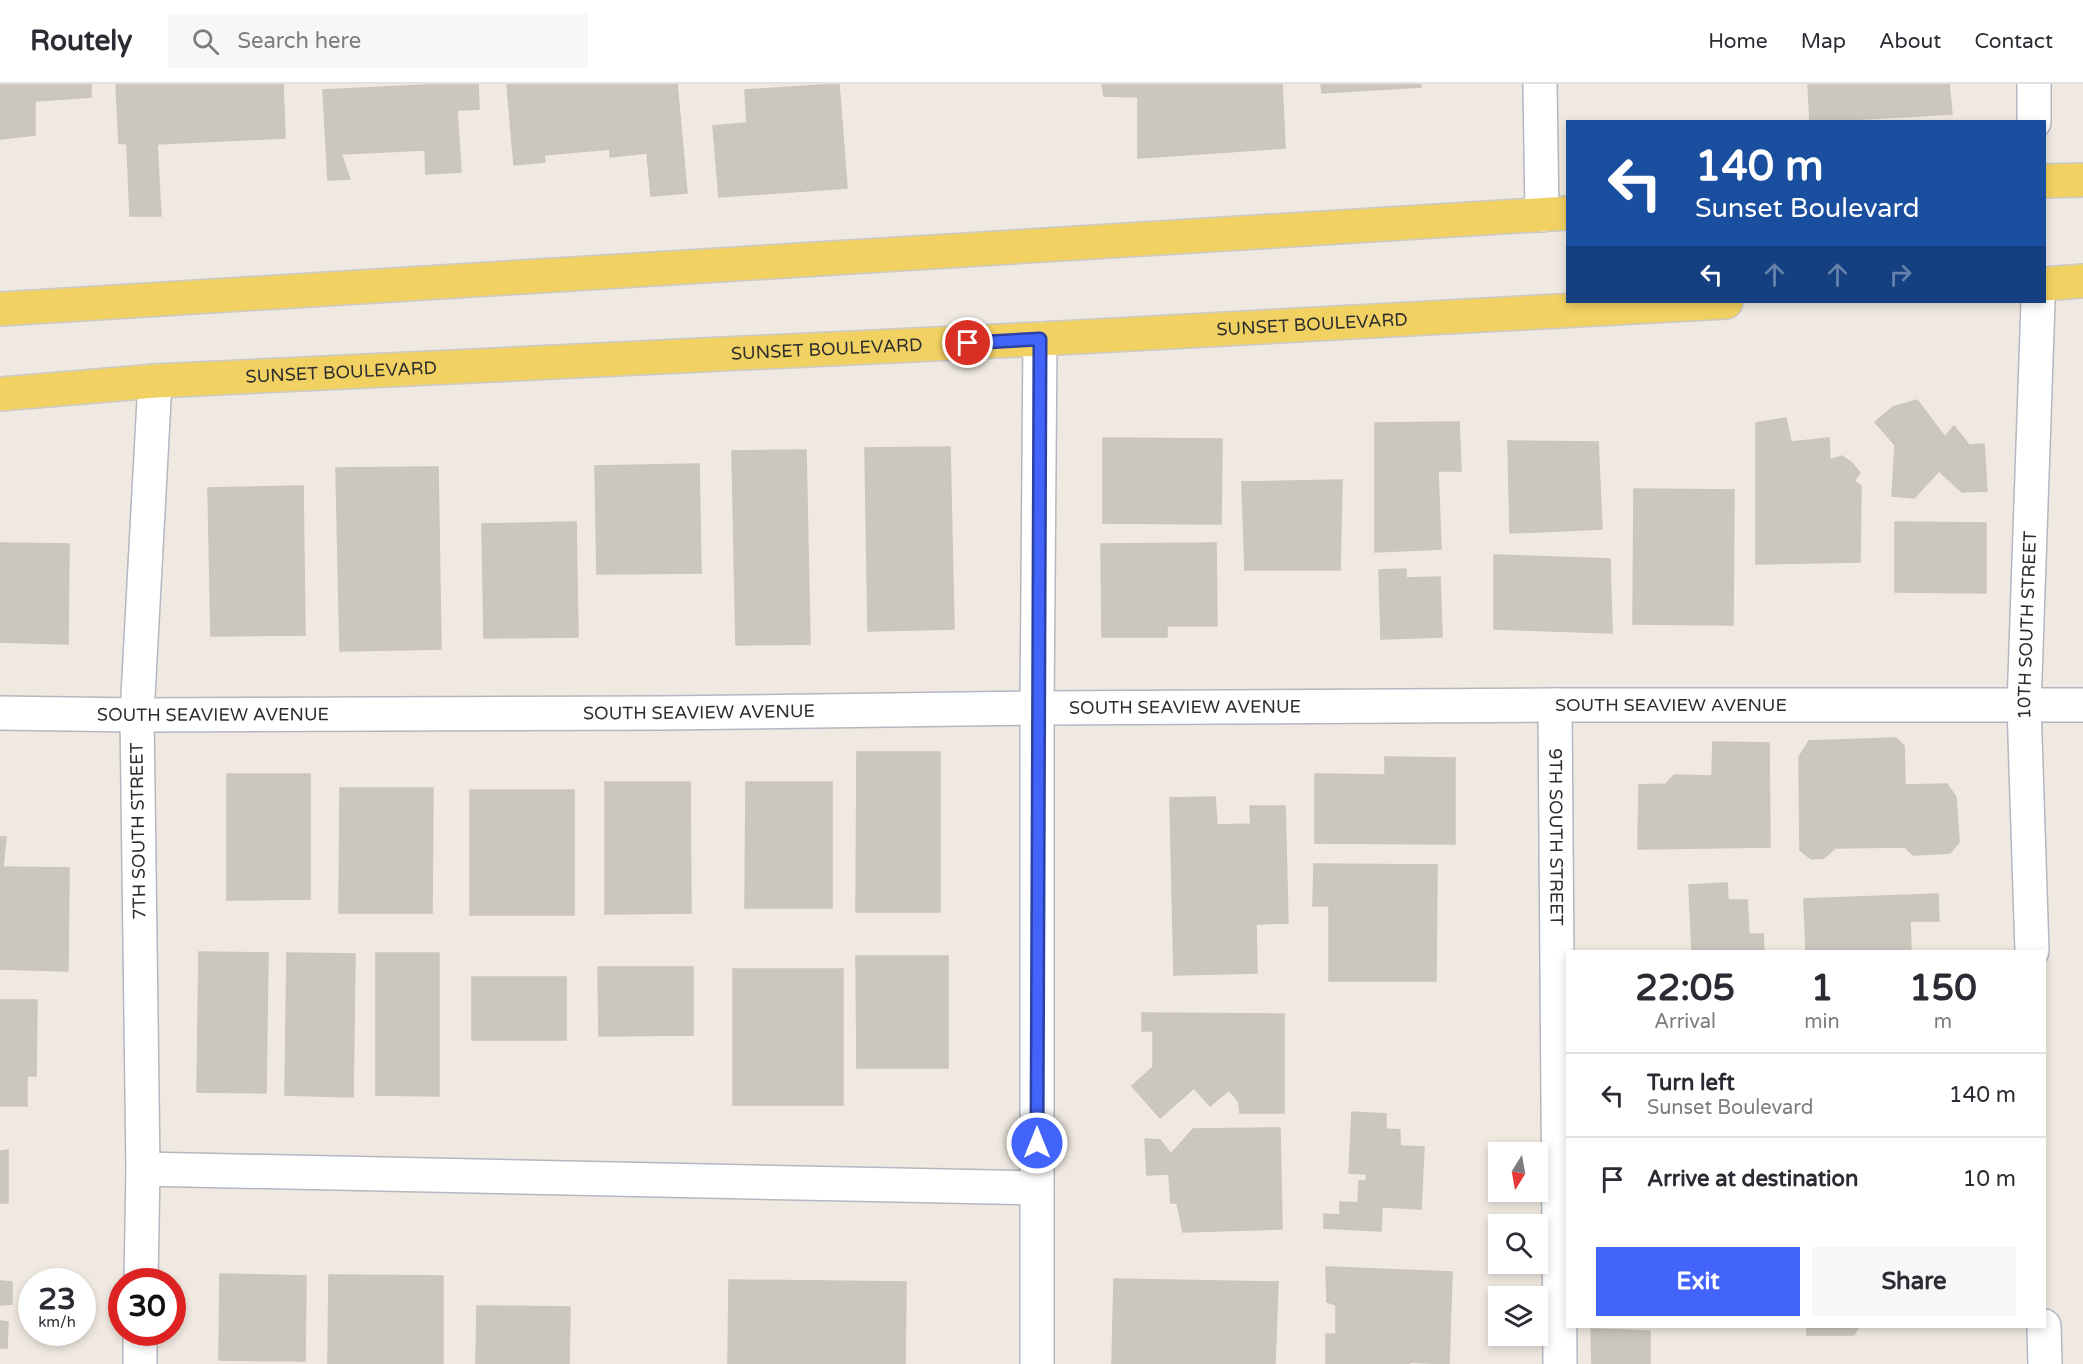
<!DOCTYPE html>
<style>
body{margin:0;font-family:"Varela Round",sans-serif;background:#f7f7f7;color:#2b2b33;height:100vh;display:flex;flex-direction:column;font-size:22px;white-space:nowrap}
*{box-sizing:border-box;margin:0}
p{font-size:20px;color:#7c7c81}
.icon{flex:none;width:33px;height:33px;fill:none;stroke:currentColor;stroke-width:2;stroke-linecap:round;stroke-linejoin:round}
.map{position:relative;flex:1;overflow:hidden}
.drawer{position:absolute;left:1566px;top:866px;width:480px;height:378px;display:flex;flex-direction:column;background:#fff;border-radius:0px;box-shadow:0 3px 9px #0003}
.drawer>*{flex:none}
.top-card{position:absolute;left:1566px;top:36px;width:480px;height:183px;border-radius:0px;box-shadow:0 3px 9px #0003;background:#1a4fa0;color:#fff;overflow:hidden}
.needle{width:39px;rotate:191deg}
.buttons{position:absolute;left:1488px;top:1058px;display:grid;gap:12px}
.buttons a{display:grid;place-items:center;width:60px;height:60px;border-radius:0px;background:#fff;box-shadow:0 3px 9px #0003;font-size:30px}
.speed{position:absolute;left:18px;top:1184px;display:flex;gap:12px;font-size:30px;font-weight:700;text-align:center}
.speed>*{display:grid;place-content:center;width:78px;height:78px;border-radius:50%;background:#fff;box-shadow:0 3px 9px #0003;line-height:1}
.speed small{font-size:15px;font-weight:400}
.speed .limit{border:9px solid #d22;background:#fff;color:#111}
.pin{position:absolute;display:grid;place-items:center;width:51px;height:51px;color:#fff;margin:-26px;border:3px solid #fff;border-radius:50%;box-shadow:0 2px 6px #0007}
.me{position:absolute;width:66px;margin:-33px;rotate:0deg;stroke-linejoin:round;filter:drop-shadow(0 0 4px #0008)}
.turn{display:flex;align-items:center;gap:21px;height:126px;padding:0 30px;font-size:27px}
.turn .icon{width:78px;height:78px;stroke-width:2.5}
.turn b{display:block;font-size:42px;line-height:51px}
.lanes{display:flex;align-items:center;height:57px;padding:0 30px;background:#0003;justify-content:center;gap:30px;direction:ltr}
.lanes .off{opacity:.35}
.eta{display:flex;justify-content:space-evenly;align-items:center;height:102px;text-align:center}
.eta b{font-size:36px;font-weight:800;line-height:42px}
.cta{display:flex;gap:12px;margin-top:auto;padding:12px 30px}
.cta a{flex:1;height:69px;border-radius:0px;background:#4264fb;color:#fff;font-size:24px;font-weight:800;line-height:69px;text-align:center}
.cta a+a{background:#f7f7f7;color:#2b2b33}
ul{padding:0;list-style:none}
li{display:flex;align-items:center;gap:18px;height:84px;padding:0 30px;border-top:2px solid #e1e1e2}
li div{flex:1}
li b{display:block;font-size:22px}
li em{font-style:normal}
header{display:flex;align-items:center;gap:36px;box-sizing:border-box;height:84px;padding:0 30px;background:#fff;border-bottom:2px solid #e1e1e2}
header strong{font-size:28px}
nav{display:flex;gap:33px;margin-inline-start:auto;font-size:21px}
.search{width:420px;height:54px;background:#f7f7f7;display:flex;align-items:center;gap:15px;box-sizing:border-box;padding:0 21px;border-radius:0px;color:#7c7c81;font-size:22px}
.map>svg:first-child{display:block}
.building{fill:#cbc7bf;stroke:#cbc5ba;stroke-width:1.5}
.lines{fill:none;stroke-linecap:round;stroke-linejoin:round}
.street-casing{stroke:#b4b7c1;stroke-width:36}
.secondary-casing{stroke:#b4b7c1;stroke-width:36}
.primary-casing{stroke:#c9c9c9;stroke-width:36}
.street{stroke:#fff;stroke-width:33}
.secondary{stroke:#fff;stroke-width:33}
.primary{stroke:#f2d163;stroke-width:33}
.route-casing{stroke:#2b41a3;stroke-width:15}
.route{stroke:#4264fb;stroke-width:10}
.labels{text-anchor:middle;stroke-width:4.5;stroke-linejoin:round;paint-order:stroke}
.street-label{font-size:18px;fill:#2e2e2e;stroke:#fff}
</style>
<header>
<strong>Routely</strong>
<div class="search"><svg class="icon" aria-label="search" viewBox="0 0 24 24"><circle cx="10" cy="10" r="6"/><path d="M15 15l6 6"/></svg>Search here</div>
<nav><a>Home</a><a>Map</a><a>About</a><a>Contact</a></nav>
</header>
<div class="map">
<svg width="2083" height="1280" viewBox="0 0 2083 1280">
<rect width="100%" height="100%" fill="#efe9e1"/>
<g class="building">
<polygon points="0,0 91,0 91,13 35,17 35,51 0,55"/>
<polygon points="116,0 283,0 285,54 157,60 161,132 130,132 127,60 119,59"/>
<polygon points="447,0 478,0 479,25 457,26 461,88 426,90 425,66 341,70 350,95 328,96 323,6"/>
<polygon points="507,0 677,0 687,109 651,112 647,69 610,73 610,65 544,71 545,78 514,81"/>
<polygon points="839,0 847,104 719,113 713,42 747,39 745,6"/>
<polygon points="1102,0 1282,0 1285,64 1138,74 1138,13 1104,12"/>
<polygon points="1321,0 1421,0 1421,3 1322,9"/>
<polygon points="1808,0 1949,0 1952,30 1810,38"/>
<polygon points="1917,316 1945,353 1954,342 1969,361 1984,360 1987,407 1962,408 1939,387 1914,414 1892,412 1895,361 1875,338 1893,323"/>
<polygon points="1786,334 1791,358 1829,354 1830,376 1842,372 1852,379 1860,389 1854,397 1861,402 1860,478 1756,480 1756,339"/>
<polygon points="1459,338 1461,387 1438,387 1441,465 1375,468 1375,339"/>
<polygon points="1103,354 1222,355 1221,440 1103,439"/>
<polygon points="1508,357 1598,358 1602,445 1510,449"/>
<polygon points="950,363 954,545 868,547 865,364"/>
<polygon points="806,366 810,560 736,561 732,367"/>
<polygon points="699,380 701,489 597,490 595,382"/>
<polygon points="438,383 441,565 340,567 336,384"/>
<polygon points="1342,396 1340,486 1245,486 1242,398"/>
<polygon points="303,402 305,551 211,552 208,404"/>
<polygon points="1634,405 1734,406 1733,541 1633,540"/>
<polygon points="576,438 578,553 484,554 482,440"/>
<polygon points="1895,438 1986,439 1986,509 1895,508"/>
<polygon points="0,459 69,460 68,560 0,558"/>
<polygon points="1216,459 1217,542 1167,542 1167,553 1102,553 1101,460"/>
<polygon points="1494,471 1610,475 1612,549 1494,545"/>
<polygon points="1406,485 1406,494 1440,493 1442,553 1381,555 1379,486"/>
<polygon points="1896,654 1904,662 1905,701 1947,700 1956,713 1959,758 1950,769 1913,771 1905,763 1835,764 1824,774 1811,775 1800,766 1799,673 1809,657"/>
<polygon points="1713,658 1769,659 1770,763 1638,765 1639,701 1666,700 1674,691 1712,692"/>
<polygon points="857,668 940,668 940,828 856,828"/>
<polygon points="1385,673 1455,674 1455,760 1315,759 1315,690 1385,691"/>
<polygon points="227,690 310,690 310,815 227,816"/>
<polygon points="605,698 690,698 691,829 605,830"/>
<polygon points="746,698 832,698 832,824 745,824"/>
<polygon points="340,704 433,704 432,829 339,829"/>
<rect x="470" y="706" width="104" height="125"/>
<polygon points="1215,713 1217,741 1251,740 1250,722 1285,722 1288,839 1256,840 1257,889 1174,891 1170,714"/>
<polygon points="0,753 6,753 3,783 69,784 68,887 0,885"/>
<polygon points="1314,780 1437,781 1436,897 1329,897 1329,822 1313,822"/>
<polygon points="1727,799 1728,816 1747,816 1749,850 1763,850 1764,867 1692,867 1689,801"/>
<polygon points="1938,810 1939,837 1910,837 1911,867 1806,867 1804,815"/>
<polygon points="199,868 268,869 266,1009 197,1008"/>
<polygon points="287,869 355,870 353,1013 285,1011"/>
<polygon points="376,869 439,869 439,1012 376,1011"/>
<polygon points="856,872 948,872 948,984 857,984"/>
<polygon points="598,883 693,883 693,951 599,952"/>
<rect x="733" y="885" width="110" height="136"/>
<rect x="472" y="893" width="94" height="63"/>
<polygon points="0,916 37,916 36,992 27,992 27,1022 0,1022"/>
<polygon points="1142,929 1284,930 1284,1029 1240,1029 1239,1018 1229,1006 1210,1022 1194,1004 1160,1034 1132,1002 1153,983 1153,947 1142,947"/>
<polygon points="1352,1028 1386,1030 1386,1045 1400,1046 1400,1062 1424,1063 1421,1125 1382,1123 1381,1147 1324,1144 1324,1130 1340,1131 1340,1118 1358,1119 1359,1097 1366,1097 1367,1090 1349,1089"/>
<polygon points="1280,1044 1282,1145 1183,1148 1177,1119 1171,1119 1169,1090 1147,1091 1145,1055 1160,1056 1171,1070 1193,1045"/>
<polygon points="8,1066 8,1119 0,1119 0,1067"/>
<polygon points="1326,1183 1452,1188 1449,1280 1409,1278 1409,1280 1326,1280 1326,1250 1336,1250 1336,1221 1327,1218"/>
<polygon points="220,1190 306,1192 305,1277 219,1276"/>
<polygon points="329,1191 443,1192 443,1280 328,1280"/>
<polygon points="1114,1195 1278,1198 1275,1280 1112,1280"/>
<polygon points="729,1196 906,1198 905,1280 728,1280"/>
<polygon points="0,1197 12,1198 12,1220 0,1221"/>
<polygon points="477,1222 570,1223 569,1280 476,1280"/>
<polygon points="0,1237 8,1238 7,1264 0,1264"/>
<polygon points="1807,1242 1859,1242 1854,1251 1807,1251"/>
<polygon points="1591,1245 1650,1247 1650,1280 1592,1280"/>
</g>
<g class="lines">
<g class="street-casing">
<g id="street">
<polyline points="2034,38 2034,0"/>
<path id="s1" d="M1555,621l5,659"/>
<path id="s2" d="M0,629l137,2 527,-2 373,-5 518,-3h528"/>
<path id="s3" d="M2032,867l-8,-245 14,-404"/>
<polyline points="143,1085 1037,1104"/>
<polyline points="2044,1242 2045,1280"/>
<polyline points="1037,1280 1037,624 1040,255"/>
</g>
</g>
<g class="secondary-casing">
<g id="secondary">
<polyline points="1540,0 1542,131"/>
<polyline points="141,1197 143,1085 137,631 155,297"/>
<polyline points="140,1280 140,1248"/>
</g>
</g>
<g class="primary-casing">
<g id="primary">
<polyline points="2044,97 2083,96"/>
<polyline points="2044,200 2083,197"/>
<polyline points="0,225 1568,129"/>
<path id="s4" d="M0,310l155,-13 885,-42 686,-37"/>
</g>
</g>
<use href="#street" class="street"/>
<use href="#secondary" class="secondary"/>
<use href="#primary" class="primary"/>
</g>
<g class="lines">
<g class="route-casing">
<polyline id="route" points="968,259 1040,255 1037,1059"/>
</g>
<use href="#route" class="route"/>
</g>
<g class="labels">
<g class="street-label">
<text dy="6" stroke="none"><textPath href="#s4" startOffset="1314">SUNSET BOULEVARD</textPath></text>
<text dy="6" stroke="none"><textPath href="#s4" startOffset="828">SUNSET BOULEVARD</textPath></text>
<text dy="6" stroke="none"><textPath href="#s4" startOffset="342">SUNSET BOULEVARD</textPath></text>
<text dy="6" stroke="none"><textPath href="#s3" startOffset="326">10TH SOUTH STREET</textPath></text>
<text dy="6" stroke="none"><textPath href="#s2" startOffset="1671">SOUTH SEAVIEW AVENUE</textPath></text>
<text dy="6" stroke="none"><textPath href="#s2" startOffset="1185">SOUTH SEAVIEW AVENUE</textPath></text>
<text dy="6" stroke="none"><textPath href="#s2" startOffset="699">SOUTH SEAVIEW AVENUE</textPath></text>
<text dy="6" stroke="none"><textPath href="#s2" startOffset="213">SOUTH SEAVIEW AVENUE</textPath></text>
<text transform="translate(138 747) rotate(-91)" y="6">7TH SOUTH STREET</text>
<text dy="6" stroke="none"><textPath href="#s1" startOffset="132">9TH SOUTH STREET</textPath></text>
</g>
</g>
</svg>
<div class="buttons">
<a><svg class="needle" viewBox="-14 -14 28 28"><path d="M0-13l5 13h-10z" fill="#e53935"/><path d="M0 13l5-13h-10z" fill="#7c7c81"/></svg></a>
<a><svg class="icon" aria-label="search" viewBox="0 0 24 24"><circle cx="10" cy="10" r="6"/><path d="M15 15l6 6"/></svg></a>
<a><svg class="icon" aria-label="layers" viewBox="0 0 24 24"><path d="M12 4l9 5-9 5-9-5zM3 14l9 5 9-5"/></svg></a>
</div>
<div class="speed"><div>23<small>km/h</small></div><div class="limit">30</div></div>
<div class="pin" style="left:968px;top:259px;background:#d93025"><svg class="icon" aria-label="arrive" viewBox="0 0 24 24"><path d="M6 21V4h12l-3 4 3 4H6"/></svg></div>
<svg class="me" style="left:1037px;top:1059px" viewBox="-20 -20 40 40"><circle r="17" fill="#4264fb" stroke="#fff" stroke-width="3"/><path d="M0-11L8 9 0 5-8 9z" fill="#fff"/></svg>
<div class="top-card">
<div class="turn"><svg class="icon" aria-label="left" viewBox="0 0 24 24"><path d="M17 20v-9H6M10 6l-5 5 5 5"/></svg><div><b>140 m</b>Sunset Boulevard</div></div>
<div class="lanes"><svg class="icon" aria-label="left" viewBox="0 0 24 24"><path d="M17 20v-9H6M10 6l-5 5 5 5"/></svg><svg class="icon off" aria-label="ahead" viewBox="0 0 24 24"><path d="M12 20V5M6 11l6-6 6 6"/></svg><svg class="icon off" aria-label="ahead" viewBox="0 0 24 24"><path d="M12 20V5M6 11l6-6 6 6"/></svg><svg class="icon off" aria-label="right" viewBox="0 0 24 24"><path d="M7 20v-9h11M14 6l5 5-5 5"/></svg></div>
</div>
<section class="drawer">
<div class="eta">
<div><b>22:05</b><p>Arrival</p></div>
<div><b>1</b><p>min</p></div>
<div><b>150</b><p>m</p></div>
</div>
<ul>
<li><svg class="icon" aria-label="left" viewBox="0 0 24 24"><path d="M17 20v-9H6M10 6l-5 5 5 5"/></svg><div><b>Turn left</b><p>Sunset Boulevard</p></div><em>140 m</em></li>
<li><svg class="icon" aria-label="arrive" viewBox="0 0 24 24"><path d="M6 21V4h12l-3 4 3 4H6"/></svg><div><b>Arrive at destination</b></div><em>10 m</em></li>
</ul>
<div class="cta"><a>Exit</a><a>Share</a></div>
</section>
</div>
